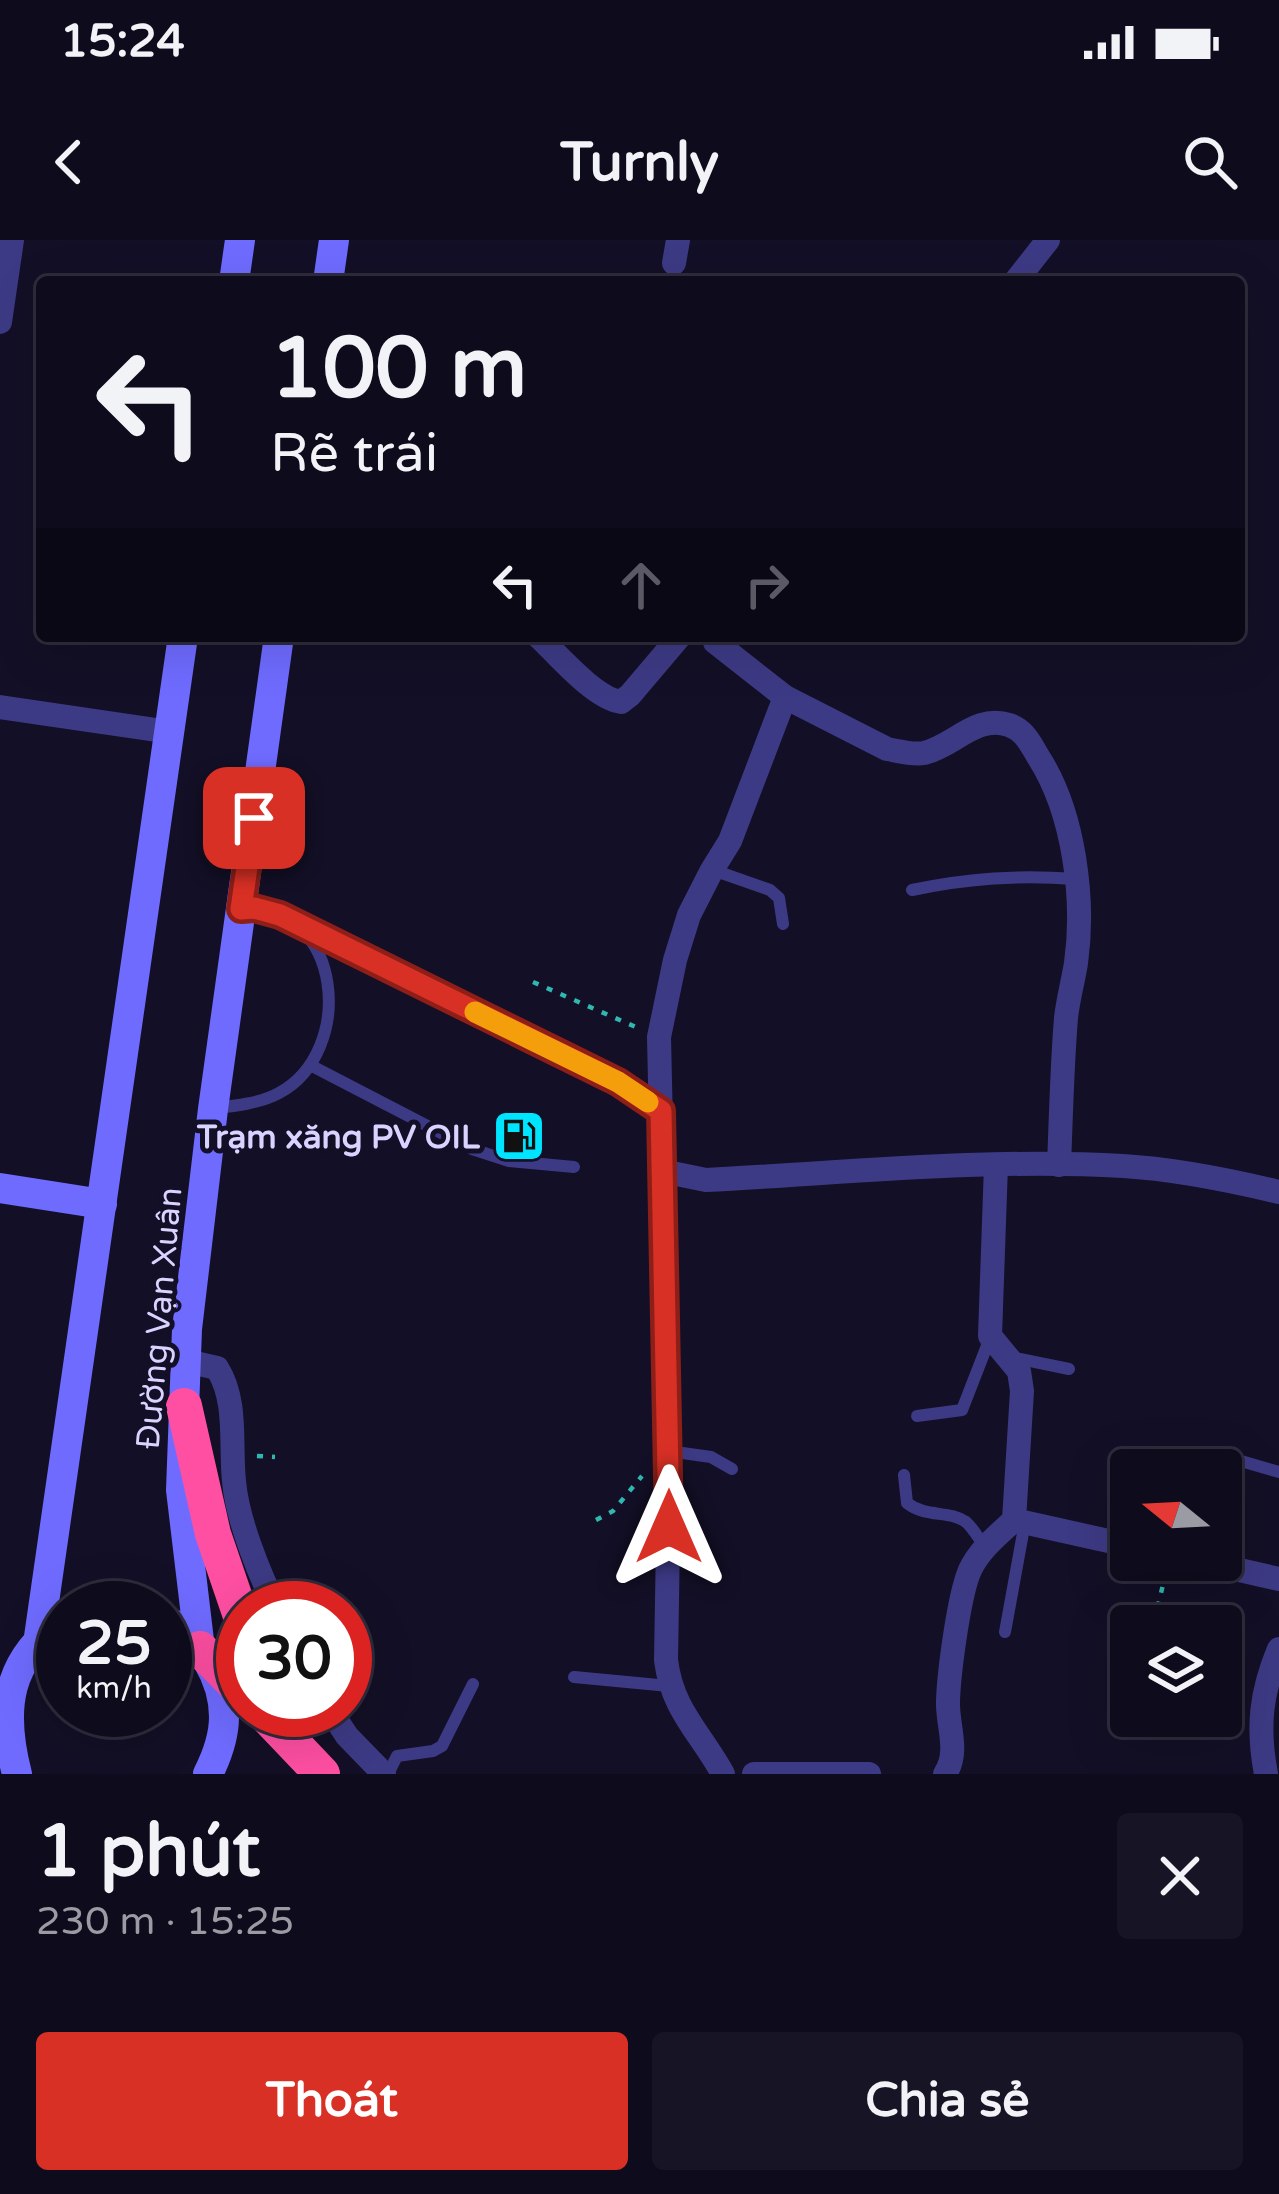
<!DOCTYPE html>
<html lang="vi">
<meta charset="utf-8">
<style>
body{margin:0;font-family:"Varela Round",sans-serif;background:#171425;color:#f1f3f6;height:100vh;display:flex;flex-direction:column;font-size:45px;white-space:nowrap}
*{box-sizing:border-box;margin:0}
p{font-size:39px;color:#9b9ba3}
.icon{flex:none;width:66px;height:66px;fill:none;stroke:currentColor;stroke-width:2;stroke-linecap:round;stroke-linejoin:round}
.map{position:relative;height:1534px;overflow:hidden}
.sheet{display:flex;flex-direction:column;background:#0e0b1c;flex:1}
.sheet>*{flex:none}
.banner{position:absolute;left:36px;top:36px;width:1209px;height:366px;border-radius:12px;box-shadow:0 12px 48px #0002,0 0 0 3px #2e2b3b;background:#0e0b1c;color:#f1f3f6;overflow:hidden}
.needle{width:78px;rotate:288deg}
.controls{position:absolute;left:1110px;top:1209px;display:grid;gap:24px}
.controls a{display:grid;place-items:center;width:132px;height:132px;border-radius:12px;background:#0e0b1c;box-shadow:0 12px 48px #0002,0 0 0 3px #2e2b3b;font-size:60px}
.speed{position:absolute;left:36px;top:1341px;display:flex;gap:24px;font-size:60px;font-weight:700;text-align:center}
.speed>*{display:grid;place-content:center;width:156px;height:156px;border-radius:50%;background:#0e0b1c;box-shadow:0 12px 48px #0002,0 0 0 3px #2e2b3b;line-height:1}
.speed small{font-size:30px;font-weight:400}
.speed .limit{border:18px solid #d22;background:#fff;color:#111}
.pin{position:absolute;display:grid;place-items:center;width:102px;height:102px;color:#fff;margin:-51px;border-radius:24px;box-shadow:0 6px 18px #0006}
.me{position:absolute;width:132px;margin:-66px;rotate:0deg;stroke-linejoin:round;filter:drop-shadow(0 0 9px #0008)}
.turn{display:flex;align-items:center;gap:42px;height:252px;padding:0 36px;font-size:54px}
.turn .icon{width:156px;height:156px;stroke-width:2.5}
.turn b{display:block;font-size:84px;line-height:102px}
.lanes{display:flex;align-items:center;height:114px;padding:0 36px;background:#0003;justify-content:center;gap:60px;direction:ltr}
.lanes .off{opacity:.35}
.round{display:grid;place-items:center;flex:none;width:126px;height:126px;border-radius:12px;background:#171425}
.head{display:flex;align-items:center;justify-content:space-between;height:204px;padding:0 36px}
h1{font-size:72px;font-weight:700;line-height:90px}
.primary-button{display:flex;gap:24px;margin-top:auto;padding:24px 36px}
.primary-button a{flex:1;height:138px;border-radius:12px;background:#d93025;color:#fff;font-size:48px;font-weight:700;line-height:138px;text-align:center}
.primary-button a+a{background:#171425;color:#f1f3f6}
.status{display:flex;justify-content:space-between;align-items:center;height:84px;padding:0 60px;background:#0e0b1c;direction:ltr}
.status svg{height:33px;fill:currentColor}
header{display:flex;justify-content:space-between;align-items:center;height:156px;padding:0 36px;background:#0e0b1c;font-size:54px;font-weight:700}
.map>svg:first-child{display:block}
.lines{fill:none;stroke-linecap:round;stroke-linejoin:round}
.path{stroke:#2fb8b0;stroke-width:4.5;stroke-dasharray:6 9;stroke-linecap:butt}
.lane{stroke:#3d3a85;stroke-width:12}
.street{stroke:#3d3a85;stroke-width:24}
.secondary{stroke:#6f6bff;stroke-width:30}
.highway{stroke:#ff4fa3;stroke-width:36}
.route-casing{stroke:#8d1f18;stroke-width:30}
.route{stroke:#d93025;stroke-width:21}
.slow{stroke:#f59e0b;stroke-width:21}
.labels{text-anchor:middle;stroke-width:10;stroke-linejoin:round;paint-order:stroke}
.poi-label{font-size:33px;font-weight:bold;fill:#d9d4ff;stroke:#130f26;text-anchor:end}
.street-label{font-size:33px;fill:#d9d4ff;stroke:#130f26}
</style>
<div class="status"><b>15:24</b><svg viewBox="0 0 49 12"><path d="M0 12V9h3v3zM5 12V6h3v6zM10 12V3h3v9zM15 12V0h3v12zM26 1h20v11H26zM47 4h2v5h-2z"/></svg></div>
<header><svg class="icon" aria-label="back" viewBox="0 0 24 24"><path d="M15 5l-7 7 7 7"/></svg>Turnly<svg class="icon" aria-label="search" viewBox="0 0 24 24"><circle cx="10" cy="10" r="6"/><path d="M15 15l6 6"/></svg></header>
<div class="map">
<svg width="1279" height="1534" viewBox="0 0 1279 1534">
<rect width="100%" height="100%" fill="#130f26"/>
<g class="lines">
<g class="path">
<polyline points="533,742 638,788"/>
<polyline points="257,1216 275,1217"/>
<polyline points="596,1280 613,1271 642,1236"/>
<polyline points="1154,1382 1169,1320"/>
</g>
<g class="lane">
<polyline points="713,630 770,650 779,658 783,684"/>
<path d="M912,650c58,-12 105,-15 164,-11"/>
<polyline points="305,689 618,842 660,870"/>
<polyline points="310,825 472,909 509,921 574,927"/>
<path d="M215,868c20,-2 46,-5 64,-15 77,-41 65,-190 -38,-184"/>
<polyline points="1010,1117 1069,1129"/>
<polyline points="917,1176 962,1170 990,1098"/>
<polyline points="668,1211 711,1217 732,1229"/>
<polyline points="1227,1217 1279,1232"/>
<path d="M904,1235l3,28c19,15 42,7 59,19 7,6 13,17 19,25"/>
<polyline points="1005,1392 1025,1282"/>
<polyline points="574,1437 669,1446"/>
<polyline points="388,1534 397,1516 433,1511 442,1506 473,1444"/>
</g>
<g class="street">
<polyline points="674,23 678,0"/>
<polyline points="1015,42 1048,0"/>
<polyline points="0,82 12,0"/>
<path d="M538,396c20,19 56,62 83,66l9,-7 50,-59"/>
<path d="M719,396l-4,6 70,55 -55,144 -18,29 -23,45 -14,45 -16,77 3,134 44,9c137,-7 280,-22 417,-14 52,3 106,14 156,26"/>
<path d="M785,457l102,52c12,2 25,6 37,4 30,-7 52,-39 85,-28 16,5 22,20 30,33 35,55 46,141 37,205 -3,19 -8,36 -10,55 -4,49 -5,98 -7,147"/>
<polyline points="0,467 170,492"/>
<path d="M662,931l7,311 -3,178c6,50 34,72 57,114"/>
<path d="M186,1121l31,7c21,33 13,76 17,113 3,38 25,92 42,127"/>
<polyline points="1014,1280 1131,1306"/>
<polyline points="1195,1320 1279,1339"/>
<polyline points="330,1470 347,1496 384,1534"/>
<polyline points="754,1534 869,1534"/>
<path d="M945,1534c15,-22 2,-49 3,-73 1,-29 11,-106 22,-131 10,-21 28,-35 44,-50l8,-129 -3,-20 -29,-35 6,-171"/>
<path d="M1266,1534c-9,-47 -5,-82 13,-125"/>
</g>
<g class="secondary">
<polyline points="234,42 240,0"/>
<polyline points="328,42 334,0"/>
<polyline points="0,948 102,964"/>
<polyline points="98,1368 122,1368"/>
<path d="M165,1380c35,16 59,60 59,97 0,21 -7,39 -16,57"/>
<polyline points="39,1397 183,396"/>
<polyline points="200,1409 181,1250 187,1089 213,869 279,396"/>
<path d="M17,1534c-17,-66 -10,-114 46,-154"/>
</g>
<g class="highway">
<polyline points="184,1166 213,1294 243,1382"/>
<polyline points="200,1409 243,1452"/>
<polyline points="261,1470 322,1534"/>
</g>
</g>
<g class="lines">
<g class="route-casing">
<polyline id="route" points="254,578 241,669 254,668 280,675 618,842 661,871 669,1287"/>
</g>
<use href="#route" class="route"/>
<polyline class="slow" points="475,772 618,842 648,862"/>
</g>
<defs>
<g id="fuel-square" transform="scale(2.7)"><rect x="-9" y="-9" width="18" height="18" rx="4" fill="#00e5ff" stroke="#130f26"/><path d="M-5.5-6h7V0h2V4h1.3V-2.5L3-4.5l.8-.8L6-3V5H2.5V1h-1V6h-7ZM-4.2-4.7v3.2H.2V-4.7Z" fill="#111"/></g>
</defs>
<g fill-rule="evenodd">
<use href="#fuel-square" x="519" y="896"/>
</g>
<g class="labels">
<g class="poi-label">
<text x="480" y="908">Trạm xăng PV OIL</text>
</g>
<g class="street-label">
<text transform="translate(158 1078) rotate(-85)" y="12">Đường Vạn Xuân</text>
</g>
</g>
</svg>
<div class="controls">
<a><svg class="needle" viewBox="-14 -14 28 28"><path d="M0-13l5 13h-10z" fill="#e53935"/><path d="M0 13l5-13h-10z" fill="#9b9ba3"/></svg></a>
<a><svg class="icon" aria-label="layers" viewBox="0 0 24 24"><path d="M12 4l9 5-9 5-9-5zM3 14l9 5 9-5"/></svg></a>
</div>
<div class="speed"><div>25<small>km/h</small></div><div class="limit">30</div></div>
<div class="pin" style="left:254px;top:578px;background:#d93025"><svg class="icon" aria-label="arrive" viewBox="0 0 24 24"><path d="M6 21V4h12l-3 4 3 4H6"/></svg></div>
<svg class="me" style="left:669px;top:1287px" viewBox="-20 -20 40 40"><path d="M0-17L14 15 0 8-14 15z" fill="#d93025" stroke="#fff" stroke-width="4"/></svg>
<div class="banner">
<div class="turn"><svg class="icon" aria-label="left" viewBox="0 0 24 24"><path d="M17 20v-9H6M10 6l-5 5 5 5"/></svg><div><b>100 m</b>Rẽ trái</div></div>
<div class="lanes"><svg class="icon" aria-label="left" viewBox="0 0 24 24"><path d="M17 20v-9H6M10 6l-5 5 5 5"/></svg><svg class="icon off" aria-label="ahead" viewBox="0 0 24 24"><path d="M12 20V5M6 11l6-6 6 6"/></svg><svg class="icon off" aria-label="right" viewBox="0 0 24 24"><path d="M7 20v-9h11M14 6l5 5-5 5"/></svg></div>
</div>
</div>
<section class="sheet">
<div class="head"><div><h1>1 phút</h1><p>230 m · 15:25</p></div><a class="round"><svg class="icon" aria-label="close" viewBox="0 0 24 24"><path d="M6 6l12 12M18 6L6 18"/></svg></a></div>
<div class="primary-button"><a>Thoát</a><a>Chia sẻ</a></div>
</section>
